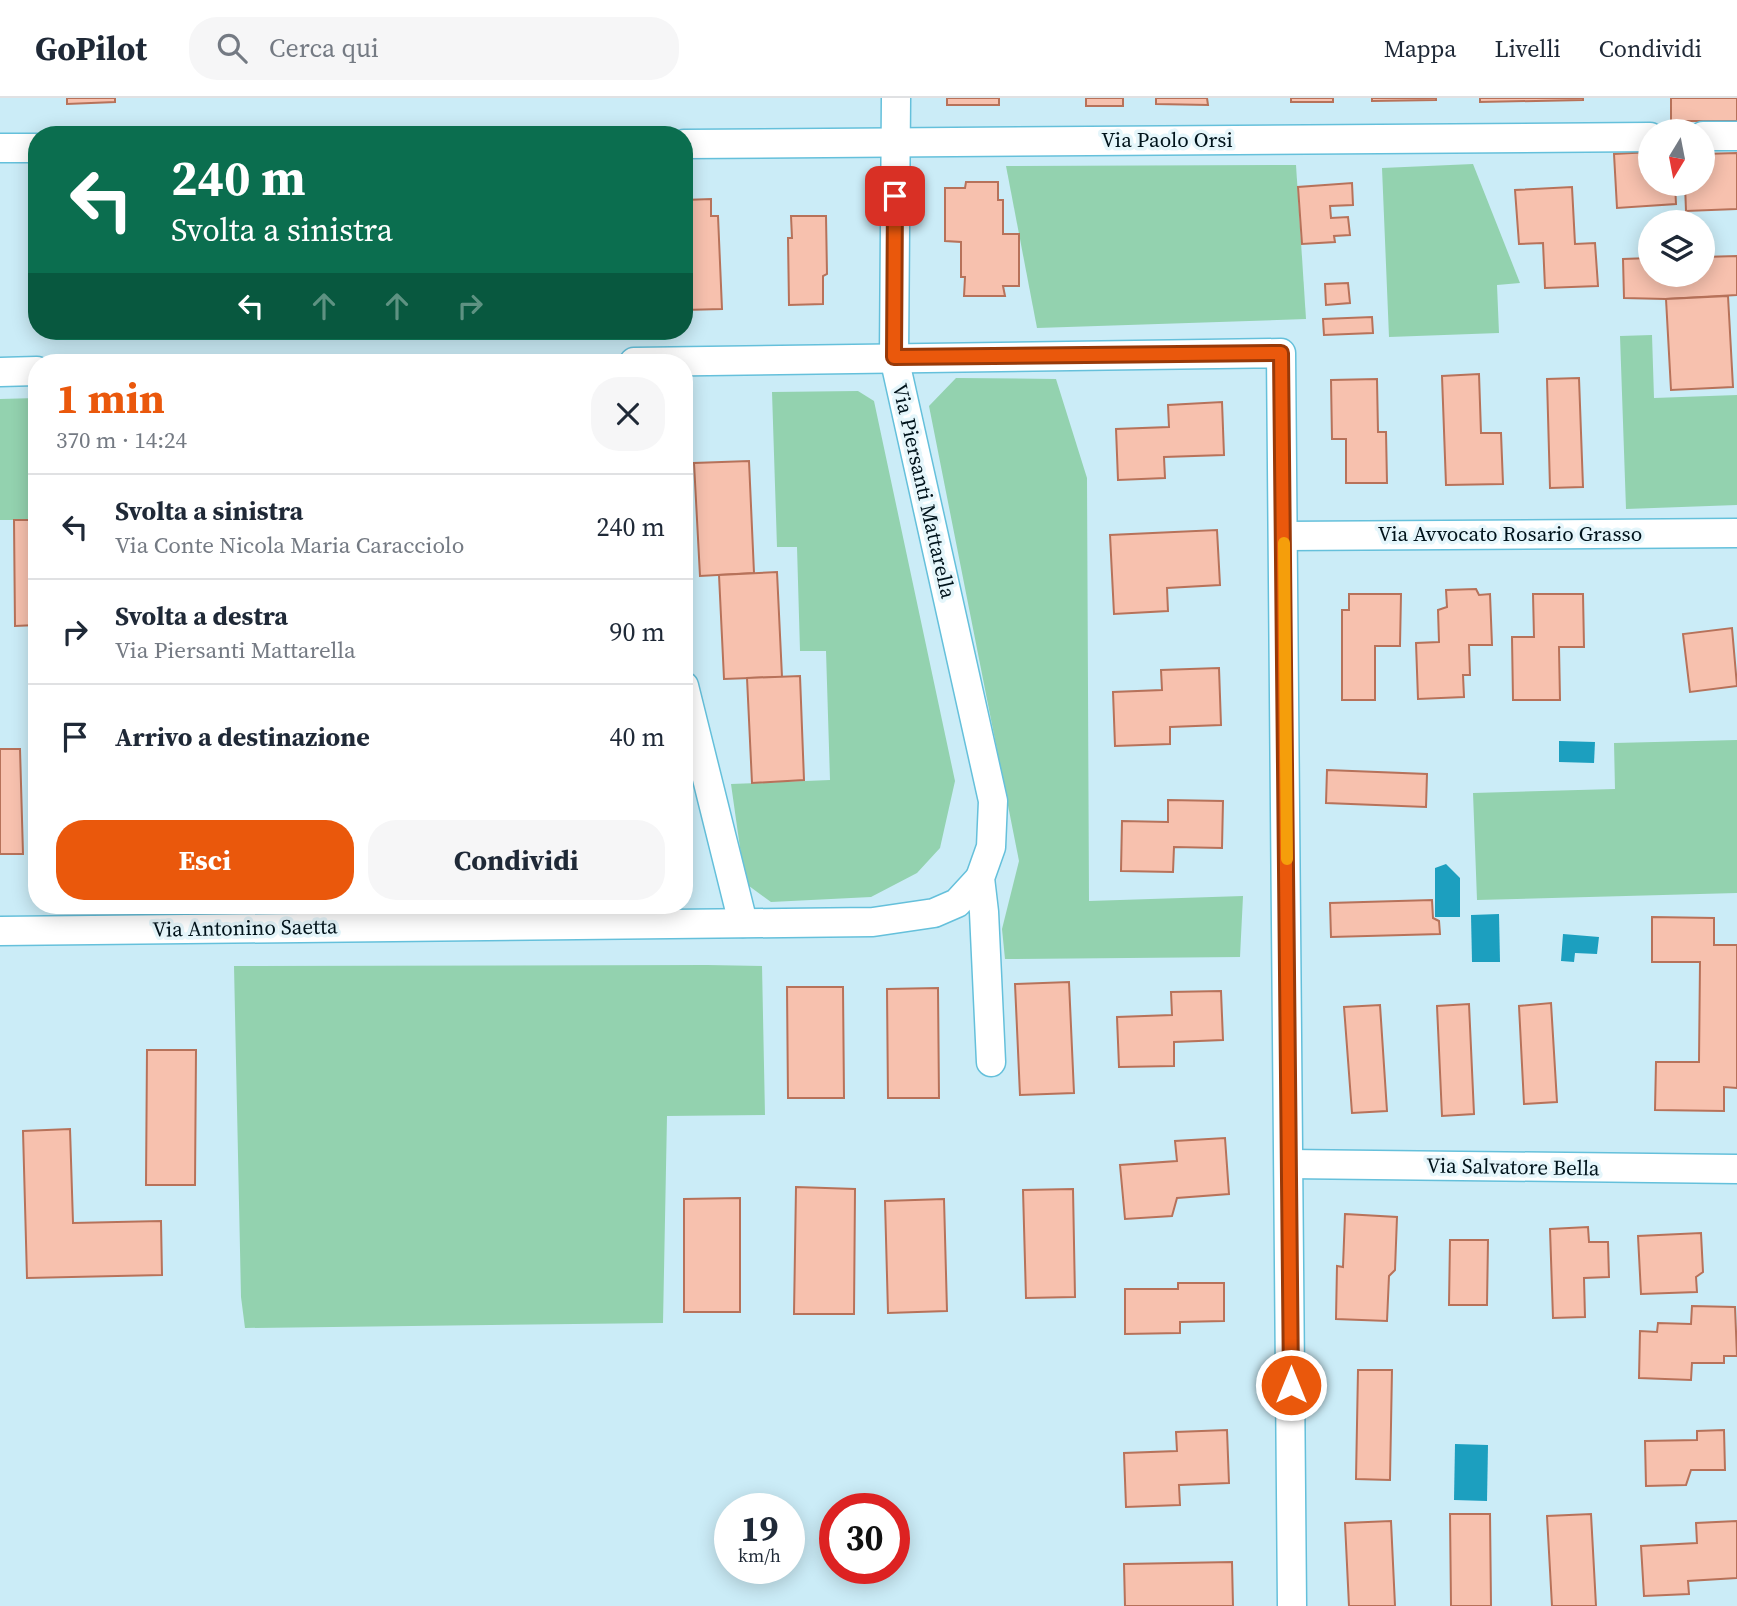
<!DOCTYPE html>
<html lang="it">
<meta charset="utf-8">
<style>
body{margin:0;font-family:"Source Serif 4",serif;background:#f6f6f7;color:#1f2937;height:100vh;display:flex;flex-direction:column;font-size:26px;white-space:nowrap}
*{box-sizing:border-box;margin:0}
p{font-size:23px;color:#747a83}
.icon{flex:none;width:38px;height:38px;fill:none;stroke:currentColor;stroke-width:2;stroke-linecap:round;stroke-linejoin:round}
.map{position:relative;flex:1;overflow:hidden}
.details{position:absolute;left:28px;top:256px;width:665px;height:560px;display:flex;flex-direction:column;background:#fff;border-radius:28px;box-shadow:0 4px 18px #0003}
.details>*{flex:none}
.top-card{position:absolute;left:28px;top:28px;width:665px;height:214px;border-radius:28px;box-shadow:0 4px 18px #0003;background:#0b6e4f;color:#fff;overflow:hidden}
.needle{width:46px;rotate:190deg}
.fabs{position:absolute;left:1638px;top:21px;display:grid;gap:14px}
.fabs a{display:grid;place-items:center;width:77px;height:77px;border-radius:50%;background:#fff;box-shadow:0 4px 18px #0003;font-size:35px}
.speed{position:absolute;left:714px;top:1395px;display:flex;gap:14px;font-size:35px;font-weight:700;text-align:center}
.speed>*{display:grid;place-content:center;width:91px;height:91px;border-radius:50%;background:#fff;box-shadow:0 4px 18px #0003;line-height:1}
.speed small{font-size:18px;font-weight:400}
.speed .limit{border:10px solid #d22;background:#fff;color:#111}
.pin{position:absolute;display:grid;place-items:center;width:60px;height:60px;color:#fff;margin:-30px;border-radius:14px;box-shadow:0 4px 10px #0006}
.me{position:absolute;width:77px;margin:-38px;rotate:0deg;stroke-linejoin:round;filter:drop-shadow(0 0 5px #0008)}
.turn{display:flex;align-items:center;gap:24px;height:147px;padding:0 28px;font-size:32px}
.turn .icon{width:91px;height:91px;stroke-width:2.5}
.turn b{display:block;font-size:49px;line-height:60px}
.lanes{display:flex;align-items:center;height:66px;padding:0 28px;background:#0003;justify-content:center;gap:35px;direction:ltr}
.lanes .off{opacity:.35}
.round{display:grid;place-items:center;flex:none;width:74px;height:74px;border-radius:28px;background:#f6f6f7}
.headline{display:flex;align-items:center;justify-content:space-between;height:119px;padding:0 28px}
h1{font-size:42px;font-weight:700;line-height:52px;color:#ea580c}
.primary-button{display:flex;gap:14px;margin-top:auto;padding:14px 28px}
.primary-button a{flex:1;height:80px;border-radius:28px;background:#ea580c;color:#fff;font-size:28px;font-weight:700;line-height:80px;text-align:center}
.primary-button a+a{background:#f6f6f7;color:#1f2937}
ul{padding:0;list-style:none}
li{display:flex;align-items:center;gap:21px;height:105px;padding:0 28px;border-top:2px solid #e0e1e3}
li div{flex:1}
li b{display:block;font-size:26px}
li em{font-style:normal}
header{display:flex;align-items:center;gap:42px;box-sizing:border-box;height:98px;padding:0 35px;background:#fff;border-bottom:2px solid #e0e1e3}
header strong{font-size:33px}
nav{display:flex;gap:38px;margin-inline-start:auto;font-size:24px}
.search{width:490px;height:63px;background:#f6f6f7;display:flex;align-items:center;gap:18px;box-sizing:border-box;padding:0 24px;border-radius:28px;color:#747a83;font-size:26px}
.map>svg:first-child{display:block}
.green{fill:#93d2af}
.water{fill:#1c9fbf}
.building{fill:#f7c1ae;stroke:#b7725a;stroke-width:2}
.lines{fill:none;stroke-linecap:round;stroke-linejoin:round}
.minor-casing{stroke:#65c0db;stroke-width:31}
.minor{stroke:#fff;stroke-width:28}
.route-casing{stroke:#983908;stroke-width:18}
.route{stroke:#ea580c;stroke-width:12}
.slow{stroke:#f59e0b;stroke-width:12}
.labels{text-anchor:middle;stroke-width:7;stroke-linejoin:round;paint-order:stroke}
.street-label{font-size:21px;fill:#00131b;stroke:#e5f6fb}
</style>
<header>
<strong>GoPilot</strong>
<div class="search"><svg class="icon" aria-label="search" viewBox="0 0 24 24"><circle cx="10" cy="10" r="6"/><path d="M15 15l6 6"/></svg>Cerca qui</div>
<nav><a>Mappa</a><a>Livelli</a><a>Condividi</a></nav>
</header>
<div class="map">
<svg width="1737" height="1508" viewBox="0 0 1737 1508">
<rect width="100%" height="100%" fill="#cbecf7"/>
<g class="green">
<polygon points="1473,66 1520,185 1497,187 1499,235 1389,239 1382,70"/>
<polygon points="1296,67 1306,221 1037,230 1006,68"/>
<polygon points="1652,237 1654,300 1737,297 1737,407 1626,411 1620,238"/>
<polygon points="956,280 1056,281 1087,380 1089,803 1243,798 1240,859 1005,861 1002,831 1019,763 929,308"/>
<polygon points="858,293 874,303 955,683 940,750 917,775 871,799 771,804 745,785 731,686 830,682 826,553 800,553 797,449 777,449 772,294"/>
<polygon points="37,300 37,422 0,422 0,301"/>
<polygon points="1737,642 1737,795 1477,802 1473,695 1615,691 1614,645"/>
<polygon points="220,807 365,807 225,811"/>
<polygon points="707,867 762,868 765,1017 667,1018 663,1225 245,1230 241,1199 234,868"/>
</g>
<g class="water">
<polygon points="1559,643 1595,644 1594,665 1559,664"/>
<polygon points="1446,766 1460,780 1460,819 1435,819 1435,770"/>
<polygon points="1499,816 1500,864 1472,864 1471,817"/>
<polygon points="1563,836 1599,839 1597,856 1575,855 1574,864 1561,863"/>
<polygon points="1455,1346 1488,1347 1487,1403 1454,1402"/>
</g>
<g class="building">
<polygon points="67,0 115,0 115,4 67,6"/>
<rect x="947" y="0" width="52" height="7"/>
<rect x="1086" y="0" width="37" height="8"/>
<polygon points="1156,0 1207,0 1208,7 1156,6"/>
<rect x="1291" y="0" width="42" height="4"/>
<polygon points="1372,0 1436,0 1436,2 1372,3"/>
<polygon points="1480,0 1583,0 1583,2 1480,4"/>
<rect x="1671" y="0" width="66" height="23"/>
<polygon points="1650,54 1650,86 1675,86 1676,106 1617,110 1614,56"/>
<polygon points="1737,55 1737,111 1686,113 1685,86 1703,86 1703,56"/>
<polygon points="966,84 998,84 998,102 1003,102 1003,136 1019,136 1019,188 1003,188 1005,198 964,198 965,179 961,179 961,144 945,143 945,90 965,90"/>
<polygon points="1352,85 1353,107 1330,108 1331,120 1348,119 1350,137 1334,138 1335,144 1302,146 1298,89"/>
<polygon points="1572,89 1575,146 1595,145 1598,188 1545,190 1543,145 1519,146 1515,92"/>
<polygon points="711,101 711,118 718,118 722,211 684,212 684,102"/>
<polygon points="791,118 826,118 827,176 823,178 823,206 789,207 788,140 792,140"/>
<polygon points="1737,158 1737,197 1666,201 1624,200 1623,161 1650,160 1650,177 1703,177 1703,159"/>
<polygon points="1348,185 1350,205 1326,207 1325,186"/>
<polygon points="1728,198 1733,289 1671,292 1666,201"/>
<polygon points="1372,219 1373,235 1324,237 1323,221"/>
<polygon points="1479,276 1481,335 1501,335 1503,386 1446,387 1442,278"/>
<polygon points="1579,280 1583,389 1550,390 1547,281"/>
<polygon points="1377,281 1378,334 1386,334 1387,385 1346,385 1346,341 1332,341 1331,282"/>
<polygon points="1222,304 1224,357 1164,359 1165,380 1118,382 1116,331 1169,329 1168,307"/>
<polygon points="749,363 754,475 700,478 694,365"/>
<polygon points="14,422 37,422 37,527 15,528"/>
<polygon points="1217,432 1220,487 1167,490 1168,513 1114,516 1110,437"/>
<polygon points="777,474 782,579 724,581 719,477"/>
<polygon points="1476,491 1479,497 1490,496 1492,547 1469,547 1470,577 1463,577 1464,599 1418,601 1416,545 1439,544 1438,512 1447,509 1446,492"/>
<polygon points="1349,496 1401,496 1400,548 1375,548 1375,602 1342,602 1342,512 1349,512"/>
<polygon points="1533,496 1583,496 1584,549 1559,549 1560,602 1513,602 1512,539 1534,539"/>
<polygon points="1732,530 1737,588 1690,594 1683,536"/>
<polygon points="1219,570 1221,627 1170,629 1170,646 1115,648 1113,594 1162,592 1161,572"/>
<polygon points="800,578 804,682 752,685 747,580"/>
<polygon points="0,651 20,651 23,756 0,756"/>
<polygon points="1327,672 1427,676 1426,709 1326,705"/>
<polygon points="1168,702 1223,703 1222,750 1174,749 1173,774 1121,773 1122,723 1168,724"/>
<polygon points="1432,802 1433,820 1439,823 1440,836 1331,839 1330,805"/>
<polygon points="1652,819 1714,820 1714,847 1737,847 1737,990 1724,989 1724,1013 1655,1012 1656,964 1699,964 1700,864 1652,864"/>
<polygon points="1069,884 1074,995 1020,997 1015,886"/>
<polygon points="787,889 843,889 844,1000 788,1000"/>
<polygon points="938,890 939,1000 888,1000 887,891"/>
<polygon points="1221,893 1223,942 1174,944 1174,968 1119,969 1117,919 1172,917 1171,894"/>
<polygon points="1551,905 1557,1004 1524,1006 1519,908"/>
<polygon points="1469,906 1474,1016 1442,1018 1437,908"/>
<polygon points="1380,907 1387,1013 1352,1015 1344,909"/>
<polygon points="147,952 196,952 195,1087 146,1087"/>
<polygon points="70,1031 73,1125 161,1123 162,1177 27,1180 23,1033"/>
<polygon points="1225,1040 1229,1096 1177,1100 1172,1118 1125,1121 1120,1067 1177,1063 1175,1043"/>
<polygon points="796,1089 855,1091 854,1216 794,1216"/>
<polygon points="1073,1091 1075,1199 1026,1200 1023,1092"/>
<polygon points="740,1100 740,1214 684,1214 684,1101"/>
<polygon points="944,1101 947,1213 888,1215 885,1103"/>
<polygon points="1345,1116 1397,1119 1395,1172 1389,1178 1387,1223 1336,1221 1337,1168 1343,1169"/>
<polygon points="1588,1129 1589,1144 1608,1144 1609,1179 1584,1180 1585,1219 1553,1220 1550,1131"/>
<polygon points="1701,1135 1703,1174 1696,1179 1697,1194 1641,1196 1638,1138"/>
<polygon points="1450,1142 1488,1142 1487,1207 1449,1207"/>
<polygon points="1178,1185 1224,1185 1224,1223 1180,1224 1180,1235 1125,1236 1125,1191 1178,1191"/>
<polygon points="1692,1208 1735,1209 1737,1258 1724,1258 1724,1265 1692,1265 1691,1282 1639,1280 1640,1233 1657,1234 1658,1225 1691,1226"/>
<polygon points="1358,1272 1392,1272 1390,1382 1356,1381"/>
<polygon points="1227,1332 1229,1385 1179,1387 1180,1407 1126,1409 1124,1355 1177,1353 1176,1334"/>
<polygon points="1724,1332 1725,1372 1691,1372 1686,1387 1646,1388 1645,1343 1697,1342 1697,1333"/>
<polygon points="1450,1416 1490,1416 1491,1508 1451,1508"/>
<polygon points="1591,1416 1596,1508 1552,1508 1547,1418"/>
<polygon points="1391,1423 1395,1508 1349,1508 1345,1425"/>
<polygon points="1737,1423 1737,1480 1688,1483 1689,1496 1644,1498 1641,1448 1697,1445 1696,1425"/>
<polygon points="1232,1464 1233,1508 1125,1508 1124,1466"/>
</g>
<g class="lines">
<g class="minor-casing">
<g id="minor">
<polyline points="896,0 894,259 993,703 991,749 980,780 984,814 991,964"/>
<polyline points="1703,38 1737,38"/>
<polyline points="684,46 1650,39"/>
<polyline points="0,50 37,50"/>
<polyline points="634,264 1281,255 1292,1508"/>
<polyline points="0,274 37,273"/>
<polyline points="1284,438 1737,435"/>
<polyline points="684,588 743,825"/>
<polyline points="0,833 873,824 934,815 957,805 980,780"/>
<polyline points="1289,1066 1737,1071"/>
</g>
</g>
<use href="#minor" class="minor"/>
</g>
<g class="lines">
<g class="route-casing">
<polyline id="route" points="895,98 894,259 1281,255 1291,1287"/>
</g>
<use href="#route" class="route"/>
<polyline class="slow" points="1284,445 1287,761"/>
</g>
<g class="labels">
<g class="street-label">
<text x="1167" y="49">Via Paolo Orsi</text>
<text transform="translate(924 393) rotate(77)" y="7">Via Piersanti Mattarella</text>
<text x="1510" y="443">Via Avvocato Rosario Grasso</text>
<text transform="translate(245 830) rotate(-1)" y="7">Via Antonino Saetta</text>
<text transform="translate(1513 1069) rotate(1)" y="7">Via Salvatore Bella</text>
</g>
</g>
</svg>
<div class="fabs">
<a><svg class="needle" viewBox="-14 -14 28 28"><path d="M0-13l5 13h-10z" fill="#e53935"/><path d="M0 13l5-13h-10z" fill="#747a83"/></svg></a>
<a><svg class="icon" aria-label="layers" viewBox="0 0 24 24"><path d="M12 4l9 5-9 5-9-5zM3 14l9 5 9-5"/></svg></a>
</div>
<div class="speed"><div>19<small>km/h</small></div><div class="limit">30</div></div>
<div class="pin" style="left:895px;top:98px;background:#d93025"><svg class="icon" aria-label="arrive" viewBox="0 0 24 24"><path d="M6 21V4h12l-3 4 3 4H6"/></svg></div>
<svg class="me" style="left:1291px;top:1287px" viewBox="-20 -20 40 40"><circle r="17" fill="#ea580c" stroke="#fff" stroke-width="3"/><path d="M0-11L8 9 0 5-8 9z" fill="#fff"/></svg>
<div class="top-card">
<div class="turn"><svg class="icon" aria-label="left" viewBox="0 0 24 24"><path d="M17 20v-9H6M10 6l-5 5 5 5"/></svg><div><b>240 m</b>Svolta a sinistra</div></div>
<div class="lanes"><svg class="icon" aria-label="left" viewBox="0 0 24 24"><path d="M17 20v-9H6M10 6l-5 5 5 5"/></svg><svg class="icon off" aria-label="ahead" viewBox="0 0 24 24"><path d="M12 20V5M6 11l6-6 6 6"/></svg><svg class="icon off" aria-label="ahead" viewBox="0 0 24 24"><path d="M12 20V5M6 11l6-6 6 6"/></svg><svg class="icon off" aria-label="right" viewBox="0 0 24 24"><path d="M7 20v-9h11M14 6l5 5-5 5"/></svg></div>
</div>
<section class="details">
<div class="headline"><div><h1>1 min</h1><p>370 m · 14:24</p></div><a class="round"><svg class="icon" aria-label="close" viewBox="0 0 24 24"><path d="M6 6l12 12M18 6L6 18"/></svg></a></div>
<ul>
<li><svg class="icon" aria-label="left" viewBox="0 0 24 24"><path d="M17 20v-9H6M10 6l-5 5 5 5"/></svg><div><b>Svolta a sinistra</b><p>Via Conte Nicola Maria Caracciolo</p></div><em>240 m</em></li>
<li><svg class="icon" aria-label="right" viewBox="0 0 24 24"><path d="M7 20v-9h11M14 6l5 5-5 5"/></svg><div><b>Svolta a destra</b><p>Via Piersanti Mattarella</p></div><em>90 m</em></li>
<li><svg class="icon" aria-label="arrive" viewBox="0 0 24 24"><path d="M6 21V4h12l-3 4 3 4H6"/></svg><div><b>Arrivo a destinazione</b></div><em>40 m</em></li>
</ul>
<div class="primary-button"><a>Esci</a><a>Condividi</a></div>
</section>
</div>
